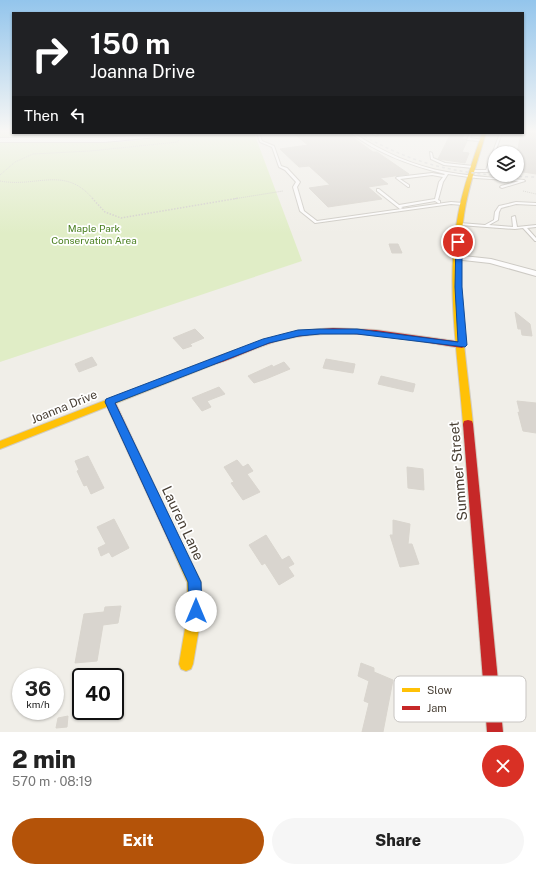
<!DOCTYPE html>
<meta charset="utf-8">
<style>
body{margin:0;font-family:"Public Sans",sans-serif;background:#f6f6f6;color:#222;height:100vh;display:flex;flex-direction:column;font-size:15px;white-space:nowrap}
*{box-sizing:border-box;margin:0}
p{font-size:13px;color:#767676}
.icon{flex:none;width:22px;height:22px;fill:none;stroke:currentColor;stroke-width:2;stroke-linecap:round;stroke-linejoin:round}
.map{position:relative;height:732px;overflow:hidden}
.sheet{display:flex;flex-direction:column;background:#fff;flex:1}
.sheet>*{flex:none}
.banner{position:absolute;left:12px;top:12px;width:512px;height:122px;border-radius:0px;box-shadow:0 1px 3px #0004;background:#202124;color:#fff;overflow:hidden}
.buttons{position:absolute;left:488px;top:146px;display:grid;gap:8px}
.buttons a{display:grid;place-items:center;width:36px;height:36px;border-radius:50%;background:#fff;box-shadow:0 1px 3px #0004;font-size:20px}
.speed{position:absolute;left:12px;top:668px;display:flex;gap:8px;font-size:20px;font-weight:700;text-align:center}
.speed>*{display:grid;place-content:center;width:52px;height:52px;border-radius:50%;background:#fff;box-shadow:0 1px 3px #0004;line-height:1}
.speed small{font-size:10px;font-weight:400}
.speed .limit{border:2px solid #111;border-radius:6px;background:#fff;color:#111}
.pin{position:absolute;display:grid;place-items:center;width:34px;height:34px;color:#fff;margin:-17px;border:2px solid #fff;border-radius:50%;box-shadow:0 1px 4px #0007}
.me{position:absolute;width:44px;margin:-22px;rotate:0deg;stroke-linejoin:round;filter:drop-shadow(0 0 3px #0008)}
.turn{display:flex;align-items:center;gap:14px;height:84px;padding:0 12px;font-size:18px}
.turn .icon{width:52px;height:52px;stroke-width:2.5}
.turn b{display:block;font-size:28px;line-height:34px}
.then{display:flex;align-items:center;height:38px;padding:0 12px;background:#0003;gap:8px;font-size:15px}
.round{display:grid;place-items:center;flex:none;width:42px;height:42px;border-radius:21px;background:#f6f6f6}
.summary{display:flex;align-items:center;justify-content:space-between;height:68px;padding:0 12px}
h1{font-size:24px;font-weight:800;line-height:30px}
.button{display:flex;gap:8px;margin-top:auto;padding:8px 12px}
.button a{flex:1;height:46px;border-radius:24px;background:#b45309;color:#fff;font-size:16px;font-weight:800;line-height:46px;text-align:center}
.button a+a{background:#f6f6f6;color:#222}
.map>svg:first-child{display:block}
.green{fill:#e0edc6}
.building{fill:#d9d5cf;stroke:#d9d5ce}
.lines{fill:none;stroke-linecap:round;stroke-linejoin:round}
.lane-casing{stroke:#cdcac4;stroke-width:2}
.street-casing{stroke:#cdcac4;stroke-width:2}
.slow-casing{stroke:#d2ccc0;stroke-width:2}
.jam-casing{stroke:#d2ccc0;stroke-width:2}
.path-far1{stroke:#d1cec9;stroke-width:1;stroke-dasharray:1 1;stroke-linecap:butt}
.path{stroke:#d1cec9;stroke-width:1.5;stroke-dasharray:1.5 1.5;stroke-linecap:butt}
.lane{fill:#fdfcfc;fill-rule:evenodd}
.street{fill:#fdfcfc;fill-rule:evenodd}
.slow{fill:#ffc107;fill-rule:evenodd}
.jam{fill:#c62828;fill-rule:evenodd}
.rail{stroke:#d9d9d8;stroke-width:1.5;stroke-dasharray:3 3;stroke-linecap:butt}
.route{fill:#1a73e8;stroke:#114b97}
.labels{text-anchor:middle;stroke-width:3.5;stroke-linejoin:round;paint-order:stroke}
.far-park-label{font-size:10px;fill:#4b8021;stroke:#fff}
.street-label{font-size:12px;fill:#483f34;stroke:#fff}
.near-street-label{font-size:14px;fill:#483f34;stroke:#fff}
.key{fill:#fff;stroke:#c8c5c2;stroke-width:1}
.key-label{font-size:11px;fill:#483f34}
</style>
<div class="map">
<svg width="536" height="732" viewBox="0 0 536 732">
<rect width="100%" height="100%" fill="#f0eee8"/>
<g class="green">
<polygon points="0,132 13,132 13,133 167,133 106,138 0,138"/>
<polygon points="215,133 254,133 302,261 0,362 0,143 119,142"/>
</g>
<g class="building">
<polygon points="523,132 536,132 536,174 517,171 517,154 521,133"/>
<polygon points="293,133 347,133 373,152 377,152 409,174 380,178 388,184 368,187 382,199 328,207 309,188 330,185 309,166 299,167 280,149 308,145"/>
<polygon points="451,133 464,133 462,139 466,139 467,141 462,152 469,153 465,163 438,159"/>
<polygon points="389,244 398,244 402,253 392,253"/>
<polygon points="515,312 530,324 532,336 522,335 521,329 518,329"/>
<polygon points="195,329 204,338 190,344 192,346 183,349 173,338"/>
<polygon points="92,357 97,365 79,372 75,364"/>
<polygon points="326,359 355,364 353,373 323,368"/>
<polygon points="284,362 290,369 266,379 254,383 248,376 272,365 273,367"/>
<polygon points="381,376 415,384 413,392 378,384"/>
<polygon points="219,387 225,394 207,401 211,407 202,411 192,398"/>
<polygon points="517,401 536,403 536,433 523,431 518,412 520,413"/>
<polygon points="88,456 104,488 91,494 87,485 84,486 77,471 79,470 75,461"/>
<polygon points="237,460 243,467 248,464 253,471 247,474 260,492 243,500 231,483 234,482 224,467"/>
<polygon points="407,467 423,469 424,490 408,488"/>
<polygon points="114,519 129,548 112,557 109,552 101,556 98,548 106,544 97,527"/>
<polygon points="393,520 410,524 408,544 412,544 419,564 400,567 390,535 393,535"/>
<polygon points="266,535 282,560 289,556 294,564 288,567 294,576 279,585 265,563 262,565 249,545"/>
<polygon points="121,606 118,623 103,625 97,661 75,663 84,614 104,612 105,607"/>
<polygon points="361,663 374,668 374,672 393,680 383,732 362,732 369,703 364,701 369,681 358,676"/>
<polygon points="68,716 67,727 56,728 58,718"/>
</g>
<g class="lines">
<g class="lane-casing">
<g id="lane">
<polygon points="257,133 259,133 262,141 274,146 281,166 287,168 300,182 297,187 304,211 317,221 451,202 463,203 465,204 463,205 451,204 315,223 300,211 293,187 296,182 285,170 279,167 272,147 260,142"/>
<path d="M351,133h3c28,19 60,33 93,39 26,5 51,6 77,8l1,1 -23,7 -2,-1 1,-1 18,-5 -43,-3 -28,-4 -5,8 -5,18 2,1v2h-2l-3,-2 -34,6 2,1 -3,1 -23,-18v-2h2l20,16 36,-6 4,-17 4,-5 -11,-2 -32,4 9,6v2h-1l-12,-9 1,-1 35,-4 12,2 1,-1c-33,-8 -67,-20 -94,-41z"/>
<polygon points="371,133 374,133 378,135 376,136"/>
<polygon points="470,133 472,133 470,138 483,140 482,141 467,140"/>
<polygon points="500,133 502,133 488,172 470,172 470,171 471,170 486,170"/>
<polygon points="430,152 432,153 433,158 445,163 473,166 474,167 473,168 444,165 431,159"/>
<polygon points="516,202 536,203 536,205 516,204 501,208 499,212 498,220 489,225 513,227 512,217 515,216 517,227 536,225 536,227 527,228 536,238 536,241 535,241 523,228 515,229 460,225 458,224 460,223 485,225 494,220 495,212 499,206"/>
</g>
</g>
<g class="street-casing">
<g id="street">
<polygon points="172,133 192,133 190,134 104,142 0,142 0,138 104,138"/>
<polygon points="454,255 491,259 536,271 536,276 490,263 454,259"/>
</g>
</g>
<g class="slow-casing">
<g id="slow">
<path d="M482,133h4c-8,27 -18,54 -22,82 -11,69 2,140 9,209l-1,3h-8l-1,-3c-5,-69 -18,-141 -5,-209 5,-28 15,-55 24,-82z"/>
<polygon points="212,359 216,362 215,364 0,449 0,441"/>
<polygon points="177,540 181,542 201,582 202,611 193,664 191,669 186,671 181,669 179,664 188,611 187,582 171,546 173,542"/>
</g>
</g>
<g class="jam-casing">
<g id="jam">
<path d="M333,328l43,2 86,12 4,3 -4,3c-59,-9 -122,-23 -181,-8 -24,6 -46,19 -69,25l-4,-3 1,-2c45,-17 75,-29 124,-32z"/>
<polygon points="110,399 113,400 115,402 181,542 183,546 181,550 177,552 173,550 105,402 107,400"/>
<polygon points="468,420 472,421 473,424 503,732 487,732 463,424 464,421"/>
</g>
</g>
<g class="path-far1">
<polyline points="0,175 15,162 33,154 90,151 178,142 179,139"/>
<path d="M0,181c36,7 65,-16 93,18"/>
<polyline points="523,191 536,194"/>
<polyline points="233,199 283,191"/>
</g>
<polyline class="path" points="92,198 105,212 121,218 239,198"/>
<use href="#lane" class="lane"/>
<use href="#street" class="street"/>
<use href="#slow" class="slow"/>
<use href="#jam" class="jam"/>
<path class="rail" d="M359,133c59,35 110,43 177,44"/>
</g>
<linearGradient id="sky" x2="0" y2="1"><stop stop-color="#93c5ec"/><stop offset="0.56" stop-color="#f8f7f5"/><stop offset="1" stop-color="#f8f7f5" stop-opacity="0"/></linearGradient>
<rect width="536" height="234" fill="url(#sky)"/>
<polygon class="route" points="456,240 462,242 462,287 467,345 465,347 357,334 320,334 299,336 269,343 115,403 201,582 202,611 200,616 196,618 191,616 189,611 188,582 105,402 106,399 263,339 298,330 320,329 357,329 458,342 455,287"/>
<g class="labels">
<g class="far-park-label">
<text x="94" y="232">Maple Park<tspan x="94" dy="12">Conservation Area</tspan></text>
</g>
<g class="street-label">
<text transform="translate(64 407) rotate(-22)" y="4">Joanna Drive</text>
</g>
<g class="near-street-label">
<text transform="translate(458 471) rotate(-95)" y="5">Summer Street</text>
<text transform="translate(183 523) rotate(65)" y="5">Lauren Lane</text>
</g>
</g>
<rect x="394" y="676" width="132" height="46" rx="6" class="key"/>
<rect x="402" y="688" width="18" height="4" fill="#ffc107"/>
<rect x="402" y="706" width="18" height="4" fill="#c62828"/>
<g class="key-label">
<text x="427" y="694">Slow</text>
<text x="427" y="712">Jam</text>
</g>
</svg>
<div class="buttons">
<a><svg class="icon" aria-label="layers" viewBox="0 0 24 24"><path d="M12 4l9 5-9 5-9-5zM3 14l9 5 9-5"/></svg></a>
</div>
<div class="speed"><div>36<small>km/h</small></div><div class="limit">40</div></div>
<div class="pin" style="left:458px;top:242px;background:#d93025"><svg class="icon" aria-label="arrive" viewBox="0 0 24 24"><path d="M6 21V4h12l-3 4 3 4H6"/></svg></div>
<svg class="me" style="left:196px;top:611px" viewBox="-20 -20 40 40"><circle r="19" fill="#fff"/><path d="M0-13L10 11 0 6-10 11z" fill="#1a73e8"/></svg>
<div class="banner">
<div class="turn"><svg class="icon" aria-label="right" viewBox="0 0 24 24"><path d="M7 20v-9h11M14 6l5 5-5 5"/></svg><div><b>150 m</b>Joanna Drive</div></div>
<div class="then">Then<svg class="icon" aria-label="left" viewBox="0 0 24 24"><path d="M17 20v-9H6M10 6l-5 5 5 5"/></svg></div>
</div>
</div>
<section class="sheet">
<div class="summary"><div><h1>2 min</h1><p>570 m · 08:19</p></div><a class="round" style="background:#d93025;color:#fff"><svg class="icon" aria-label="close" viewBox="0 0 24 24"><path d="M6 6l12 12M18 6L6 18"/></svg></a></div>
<div class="button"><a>Exit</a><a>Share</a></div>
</section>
